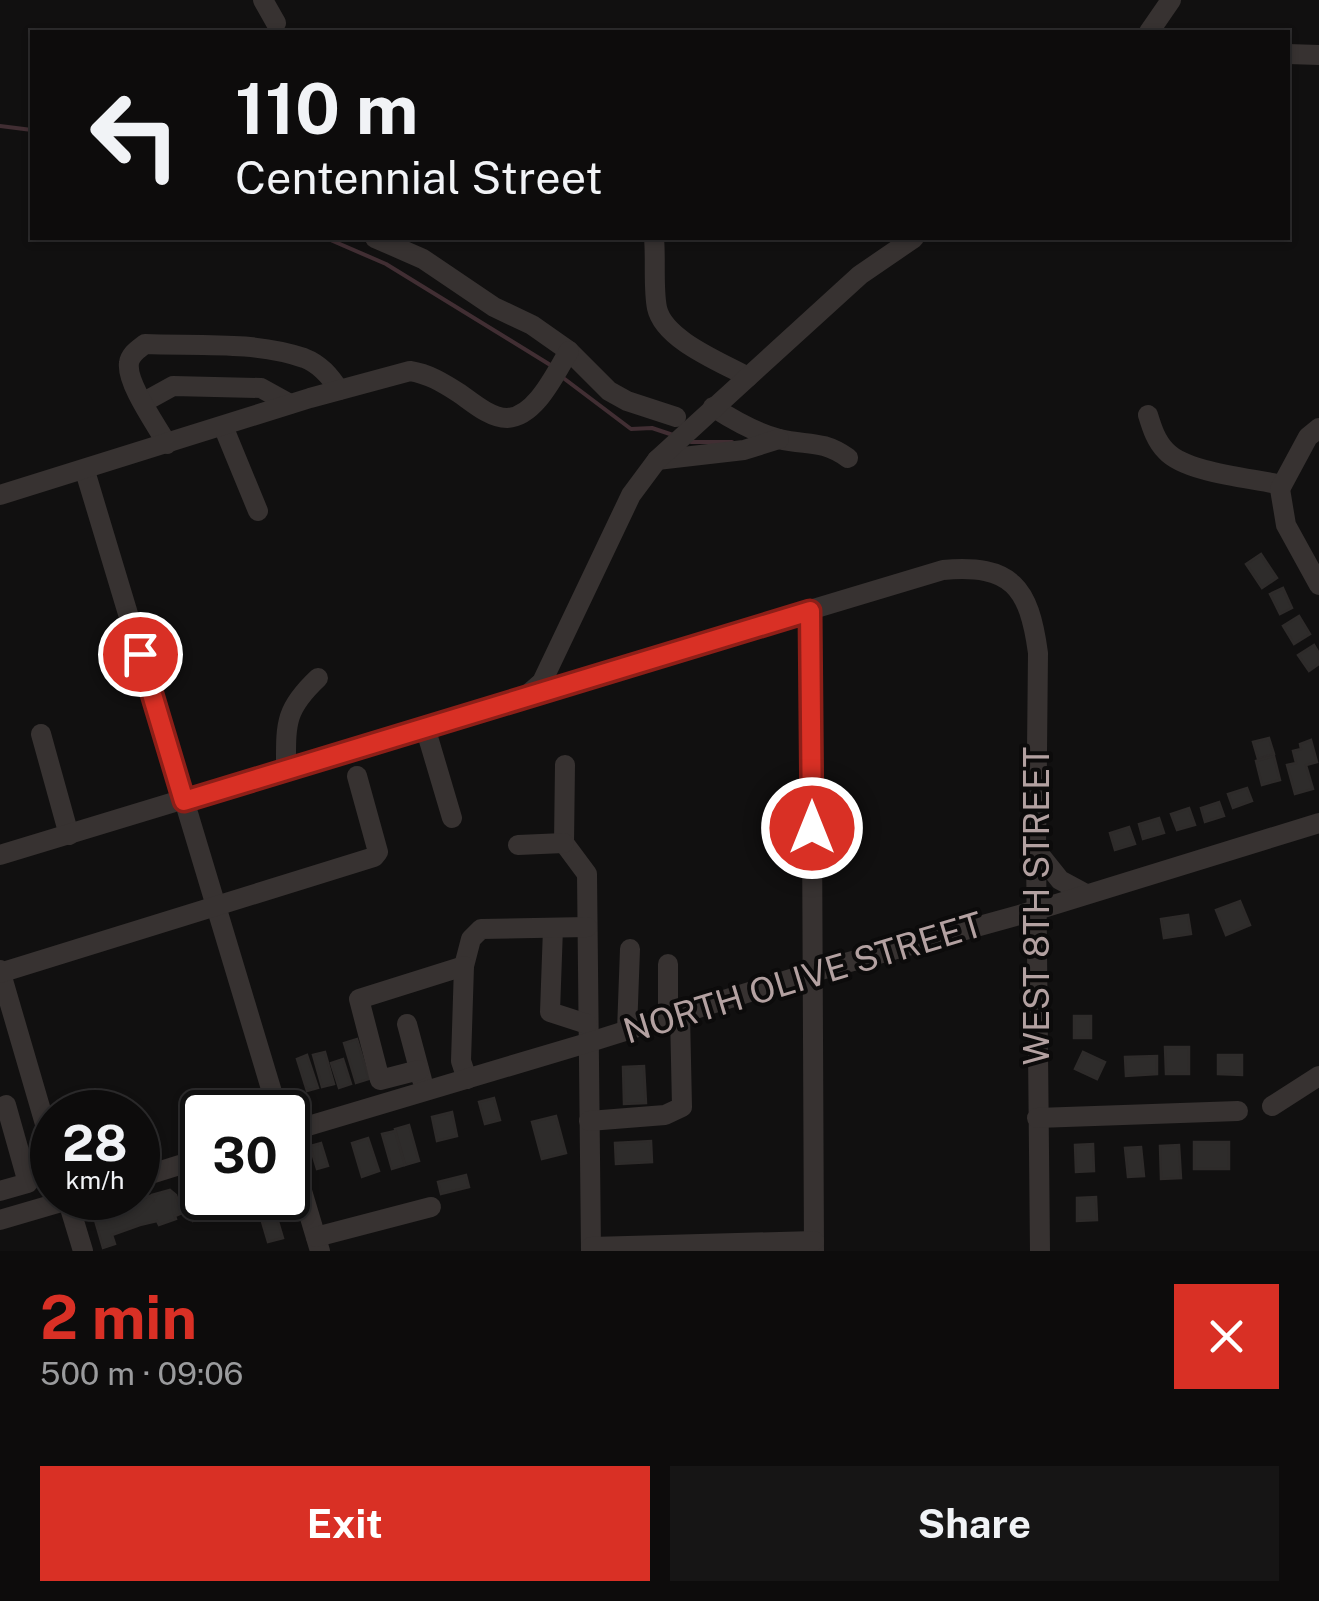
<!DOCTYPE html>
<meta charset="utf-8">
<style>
body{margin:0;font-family:"Public Sans",sans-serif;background:#161515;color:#f1f3f6;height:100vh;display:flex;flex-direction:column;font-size:38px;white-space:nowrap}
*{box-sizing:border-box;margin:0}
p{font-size:32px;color:#9a9b9d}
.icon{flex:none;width:55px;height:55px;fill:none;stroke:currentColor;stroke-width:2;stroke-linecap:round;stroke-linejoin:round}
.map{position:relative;height:1251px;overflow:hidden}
.drawer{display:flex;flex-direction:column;background:#0d0c0c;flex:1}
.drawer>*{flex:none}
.hud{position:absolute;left:30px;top:30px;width:1260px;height:210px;border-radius:0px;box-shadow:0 2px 8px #0004,0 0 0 2px #2d2c2d;background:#0d0c0c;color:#f1f3f6;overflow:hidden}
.speed{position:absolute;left:30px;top:1090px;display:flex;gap:20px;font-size:50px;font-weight:700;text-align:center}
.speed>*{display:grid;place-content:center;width:130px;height:130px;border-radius:50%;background:#0d0c0c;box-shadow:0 2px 8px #0004,0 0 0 2px #2d2c2d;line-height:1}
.speed small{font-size:25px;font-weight:400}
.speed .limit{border:5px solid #111;border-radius:15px;background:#fff;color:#111}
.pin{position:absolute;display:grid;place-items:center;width:85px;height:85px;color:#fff;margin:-42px;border:5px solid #fff;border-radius:50%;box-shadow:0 2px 10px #0007}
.me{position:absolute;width:110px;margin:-55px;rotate:0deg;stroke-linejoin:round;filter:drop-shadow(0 0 8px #0008)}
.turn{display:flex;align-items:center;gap:35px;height:210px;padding:0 40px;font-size:45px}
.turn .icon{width:130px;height:130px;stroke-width:2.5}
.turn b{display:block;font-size:70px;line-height:85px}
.round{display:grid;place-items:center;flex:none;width:105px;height:105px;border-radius:0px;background:#161515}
.head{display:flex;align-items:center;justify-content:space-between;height:170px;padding:0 40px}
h1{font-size:60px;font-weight:700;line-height:75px;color:#d93025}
.primary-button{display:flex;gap:20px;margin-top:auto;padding:20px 40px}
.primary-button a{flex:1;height:115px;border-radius:0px;background:#d93025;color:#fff;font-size:40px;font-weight:700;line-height:115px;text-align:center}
.primary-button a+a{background:#161515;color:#f1f3f6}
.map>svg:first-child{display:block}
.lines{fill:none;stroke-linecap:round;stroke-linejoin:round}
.stream{stroke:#412e33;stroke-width:4}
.building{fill:#2e2c2b;stroke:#2e2b2a;stroke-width:2.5}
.minor{stroke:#373231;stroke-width:20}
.route-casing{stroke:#8d1f18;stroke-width:25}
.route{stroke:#d93025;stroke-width:18}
.labels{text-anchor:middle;stroke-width:8;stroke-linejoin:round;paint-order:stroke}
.street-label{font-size:35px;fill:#b3a1a1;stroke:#0c0b0b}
</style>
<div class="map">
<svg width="1319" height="1251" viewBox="0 0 1319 1251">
<rect width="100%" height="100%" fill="#111010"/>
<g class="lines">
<g class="stream">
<polyline points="0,126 32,130"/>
<polyline points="326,238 386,264 552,366"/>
<polyline points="562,377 631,429 652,428 673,435"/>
<polyline points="691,442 732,442"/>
</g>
</g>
<g class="building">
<polygon points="1261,554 1277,578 1262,588 1246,564"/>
<polygon points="1283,588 1292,608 1280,614 1270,594"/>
<polygon points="1299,616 1310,634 1294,644 1283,626"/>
<polygon points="1314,645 1319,653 1319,664 1309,671 1298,655"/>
<polygon points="1269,738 1274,754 1258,759 1253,742"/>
<polygon points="1311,740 1317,762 1306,765 1313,789 1295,794 1287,765 1296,763 1293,751 1301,749 1300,744"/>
<polygon points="1274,756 1280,780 1262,785 1256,761"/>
<polygon points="1247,788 1252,801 1233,808 1228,794"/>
<polygon points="1219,802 1224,816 1205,822 1201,808"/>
<polygon points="1189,808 1195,825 1177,830 1171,814"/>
<polygon points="1159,818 1164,833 1143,839 1139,824"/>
<polygon points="1129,827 1135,844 1115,850 1110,833"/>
<polygon points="1240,901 1250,925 1226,935 1216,910"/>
<polygon points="1188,915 1191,934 1164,938 1161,919"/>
<rect x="1074" y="1016" width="17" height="22"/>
<polygon points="357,1039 369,1079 356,1083 344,1043"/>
<polygon points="1165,1047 1189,1047 1189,1074 1166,1074"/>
<polygon points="325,1052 334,1084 322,1087 313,1055"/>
<polygon points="1083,1052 1105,1062 1097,1079 1075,1069"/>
<polygon points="307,1055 318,1088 307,1091 297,1059"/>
<polygon points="1218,1055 1242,1055 1242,1075 1218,1074"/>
<polygon points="1157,1056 1157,1074 1126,1076 1125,1057"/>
<polygon points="343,1059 351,1084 339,1088 331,1063"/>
<polygon points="644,1066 646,1103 624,1104 623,1067"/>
<polygon points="494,1098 500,1120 485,1124 479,1102"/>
<polygon points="452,1112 457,1136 437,1141 432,1117"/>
<polygon points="556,1116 566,1153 542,1159 532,1122"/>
<polygon points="409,1125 419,1161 405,1165 395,1129"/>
<polygon points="395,1131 405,1165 392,1169 382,1134"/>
<polygon points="368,1138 379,1171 362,1177 352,1143"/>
<polygon points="651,1141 652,1162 616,1164 615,1143"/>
<rect x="1194" y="1142" width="35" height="27"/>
<polygon points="321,1143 328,1166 317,1169 310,1146"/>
<polygon points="1093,1144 1094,1171 1076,1172 1075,1145"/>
<polygon points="1179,1145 1181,1178 1161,1179 1160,1146"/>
<polygon points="1141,1147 1144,1176 1128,1177 1125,1148"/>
<polygon points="466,1175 469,1187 441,1194 438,1182"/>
<polygon points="202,1186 202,1198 217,1198 222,1211 193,1221 183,1192"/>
<polygon points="170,1190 176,1195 182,1213 175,1216 176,1219 159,1225 157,1221 140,1225 112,1235 115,1244 103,1248 94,1217 98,1216 97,1211 111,1207 113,1211 114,1207 131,1202 134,1205 135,1201 150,1196 153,1199 152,1195"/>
<polygon points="1096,1197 1097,1220 1077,1221 1077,1198"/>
<polygon points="255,1198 271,1198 283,1238 268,1242"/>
</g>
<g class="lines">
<g class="minor">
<polyline points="263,0 276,23"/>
<polyline points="1149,32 1171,0"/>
<polyline points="1288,54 1319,55"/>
<polyline points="375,238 423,259 494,307 532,325 569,351 609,391 627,401 676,417"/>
<path d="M654,238c2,21 -1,50 3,70 7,32 64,54 91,69"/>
<polyline points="144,402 173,386 261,388 290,404"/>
<path d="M713,407c20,13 43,26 66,32 28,7 42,0 69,19"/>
<path d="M1148,415c4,13 8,26 18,36 20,22 86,27 116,34"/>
<polyline points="223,426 258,511"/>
<polyline points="1319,428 1308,437 1280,489 1286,525 1319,585"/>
<path d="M167,444c-10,-18 -41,-61 -38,-81 1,-9 10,-14 16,-19 51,2 110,-3 159,14 16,6 26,18 35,32"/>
<polyline points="657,460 744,450 779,439"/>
<polyline points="85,471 278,1112"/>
<path d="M0,495l310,-97 100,-27c19,3 33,12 49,22 13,9 31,25 48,25 29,-1 49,-46 62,-67"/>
<polyline points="811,611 814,1251"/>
<path d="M527,695l416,-125c69,-6 86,17 95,83l-2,197 4,401"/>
<polyline points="425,727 452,818"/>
<polyline points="41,734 69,835"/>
<polyline points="565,765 564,843 587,874 591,1251"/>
<path d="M286,769c0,-45 -2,-59 32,-91"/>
<polyline points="518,845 564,843"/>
<polyline points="1036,850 1060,880 1086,894"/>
<polyline points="0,855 527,695 542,682 631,495 657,460 860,275 914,238"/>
<polyline points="553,928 550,1012 587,1024"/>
<polyline points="668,964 668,1018"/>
<polyline points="464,966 471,939 481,929 587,927"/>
<polyline points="0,970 52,1148"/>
<polyline points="0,973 374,857 378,852 357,776"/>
<polyline points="407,1024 422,1080"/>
<polyline points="627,1031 630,949"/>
<polyline points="419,1070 380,1080 359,999 464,966 461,1061 467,1079"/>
<polyline points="1272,1106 1319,1076"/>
<polyline points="1037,1118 1238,1111"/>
<polyline points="589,1121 665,1115 682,1107 680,1014"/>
<polyline points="288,1132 587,1043 813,972 1037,910 1319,823"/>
<polyline points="288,1144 320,1251"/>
<polyline points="138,1178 202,1158"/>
<polyline points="0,1191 28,1183 6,1105"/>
<polyline points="67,1198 83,1251"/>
<polyline points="0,1220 75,1198"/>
<polyline points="316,1237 431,1207"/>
<polyline points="591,1247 814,1241"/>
</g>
</g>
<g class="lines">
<g class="route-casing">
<polyline id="route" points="140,654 184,801 810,611 812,828"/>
</g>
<use href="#route" class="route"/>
</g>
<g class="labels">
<g class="street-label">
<text transform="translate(1037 906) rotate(-90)" y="12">WEST 8TH STREET</text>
<text transform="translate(803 978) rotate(-17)" y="12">NORTH OLIVE STREET</text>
</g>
</g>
</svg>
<div class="speed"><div>28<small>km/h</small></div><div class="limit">30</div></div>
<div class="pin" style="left:140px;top:654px;background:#d93025"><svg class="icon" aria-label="arrive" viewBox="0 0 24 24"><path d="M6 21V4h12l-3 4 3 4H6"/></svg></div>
<svg class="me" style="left:812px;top:828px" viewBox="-20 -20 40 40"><circle r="17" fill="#d93025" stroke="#fff" stroke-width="3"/><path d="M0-11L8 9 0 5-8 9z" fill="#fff"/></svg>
<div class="hud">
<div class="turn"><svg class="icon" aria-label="left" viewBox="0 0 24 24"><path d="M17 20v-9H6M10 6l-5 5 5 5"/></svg><div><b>110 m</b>Centennial Street</div></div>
</div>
</div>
<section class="drawer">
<div class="head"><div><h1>2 min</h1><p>500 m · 09:06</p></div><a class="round" style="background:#d93025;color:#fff"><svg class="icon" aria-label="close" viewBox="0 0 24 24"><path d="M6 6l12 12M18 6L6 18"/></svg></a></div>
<div class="primary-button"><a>Exit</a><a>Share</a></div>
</section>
